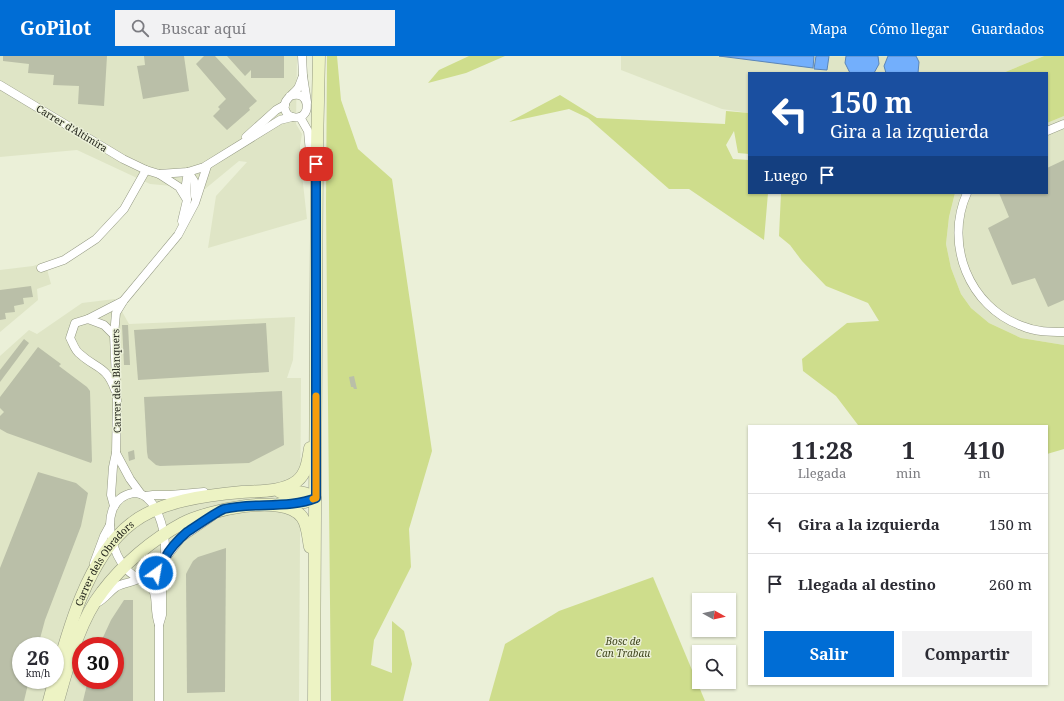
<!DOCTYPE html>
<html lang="es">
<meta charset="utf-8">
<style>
body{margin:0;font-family:"Noto Serif",serif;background:#f2f2f3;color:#2b2b33;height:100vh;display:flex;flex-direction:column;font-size:15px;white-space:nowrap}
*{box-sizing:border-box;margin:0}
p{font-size:13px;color:#7c7c81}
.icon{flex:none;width:22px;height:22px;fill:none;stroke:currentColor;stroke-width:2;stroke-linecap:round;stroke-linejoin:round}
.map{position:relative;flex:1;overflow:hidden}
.drawer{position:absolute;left:748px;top:369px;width:300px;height:260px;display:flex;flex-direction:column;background:#fff;border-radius:0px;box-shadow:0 1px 3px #0004}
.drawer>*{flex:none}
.hud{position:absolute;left:748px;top:16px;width:300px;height:122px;border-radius:0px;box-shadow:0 1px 3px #0004;background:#1a4fa0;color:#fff;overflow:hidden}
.needle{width:26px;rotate:98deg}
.buttons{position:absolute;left:692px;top:537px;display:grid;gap:8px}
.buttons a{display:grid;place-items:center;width:44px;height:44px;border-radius:0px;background:#fff;box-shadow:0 1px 3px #0004;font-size:20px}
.speed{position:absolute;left:12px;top:581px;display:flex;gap:8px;font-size:20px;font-weight:700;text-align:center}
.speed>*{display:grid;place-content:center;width:52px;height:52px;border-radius:50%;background:#fff;box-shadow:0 1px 3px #0004;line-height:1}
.speed small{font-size:10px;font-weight:400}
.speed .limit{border:6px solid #d22;background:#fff;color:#111}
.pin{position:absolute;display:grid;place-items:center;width:34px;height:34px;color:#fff;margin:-17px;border-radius:8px;box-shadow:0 2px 6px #0006}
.me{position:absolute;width:44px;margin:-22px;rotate:32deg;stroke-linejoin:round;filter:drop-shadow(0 0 3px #0008)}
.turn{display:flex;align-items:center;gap:14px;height:84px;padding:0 16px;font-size:18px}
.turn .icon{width:52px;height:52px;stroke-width:2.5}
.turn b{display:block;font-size:28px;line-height:34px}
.then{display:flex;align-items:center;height:38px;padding:0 16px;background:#0003;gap:8px;font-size:15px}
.eta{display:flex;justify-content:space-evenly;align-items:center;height:68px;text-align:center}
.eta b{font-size:24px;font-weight:700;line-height:28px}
.action{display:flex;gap:8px;margin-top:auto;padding:8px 16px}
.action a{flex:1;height:46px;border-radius:0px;background:#006dd5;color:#fff;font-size:16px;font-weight:700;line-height:46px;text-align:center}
.action a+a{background:#f2f2f3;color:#2b2b33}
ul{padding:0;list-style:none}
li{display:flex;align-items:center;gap:12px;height:60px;padding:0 16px;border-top:1px solid #e1e1e2}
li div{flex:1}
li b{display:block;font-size:15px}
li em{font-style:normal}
header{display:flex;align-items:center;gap:24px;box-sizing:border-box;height:56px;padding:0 20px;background:#006dd5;color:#fff}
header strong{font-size:19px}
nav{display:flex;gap:22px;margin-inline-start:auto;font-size:14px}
.search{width:280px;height:36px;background:#f2f2f3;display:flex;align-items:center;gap:10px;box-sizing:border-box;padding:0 14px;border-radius:0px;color:#7c7c81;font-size:15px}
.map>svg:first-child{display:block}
.built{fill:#dfe5c6;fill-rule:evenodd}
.green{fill:#cedd8c}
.water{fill:#73affc;stroke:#5a85b8}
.building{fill:#babfa8}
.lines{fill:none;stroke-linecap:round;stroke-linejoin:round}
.street-casing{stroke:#949983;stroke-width:9}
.secondary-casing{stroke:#949983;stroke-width:13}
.street{stroke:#fff;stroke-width:8}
.secondary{stroke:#edf3c4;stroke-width:12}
.route-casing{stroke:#00478a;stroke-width:10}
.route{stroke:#006dd5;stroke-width:7}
.slow{stroke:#f59e0b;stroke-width:7}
.labels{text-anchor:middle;stroke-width:3;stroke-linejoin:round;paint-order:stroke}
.street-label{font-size:10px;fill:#21231a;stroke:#ebf0d8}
.park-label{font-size:10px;font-style:italic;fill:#3f451c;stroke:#ebf0d8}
</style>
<header>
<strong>GoPilot</strong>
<div class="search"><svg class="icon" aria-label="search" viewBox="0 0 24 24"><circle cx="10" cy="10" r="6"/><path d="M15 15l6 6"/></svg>Buscar aquí</div>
<nav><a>Mapa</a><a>Cómo llegar</a><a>Guardados</a></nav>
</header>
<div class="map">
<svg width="1064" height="645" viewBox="0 0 1064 645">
<rect width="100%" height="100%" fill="#ebf0d8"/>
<g class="built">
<polygon points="0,0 297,0 296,68 302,78 300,90 301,110 307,163 208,192 216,140 247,106 239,105 205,133 150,128 77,94 0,101"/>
<polygon points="621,0 1044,0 1003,17 749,17 749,57 722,53 621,14"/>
<polygon points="1064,60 1064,289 1021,282 989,267 971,252 961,238 951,212 946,188 949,161 955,137 1047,137 1047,67"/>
<polygon points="45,206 51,228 37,233 38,244 0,276 0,214 33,210"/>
<path d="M115,243l14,25 166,-7 -2,43 -6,18h14l-2,323h-299v-345l29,-26 8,4 45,-31zM21,590h34v34h-34zM81,590h34v34h-34z"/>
</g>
<g class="green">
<polygon points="327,0 337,0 341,44 358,93 392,123 432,395 409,473 411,511 374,584 371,609 392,617 392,565 404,575 412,608 403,645 331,645 326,148"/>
<polygon points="469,0 505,0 466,17 428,27 439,14"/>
<polygon points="1044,0 1064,0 1064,60 1047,67 1047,17 1003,17"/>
<polygon points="560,39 597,62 725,68 726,55 749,57 749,98 738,97 734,75 726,89 733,103 749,104 749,137 768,137 764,184 689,133 669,133 588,62 569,53 509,66"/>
<polygon points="781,137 955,137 949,161 946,188 951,212 961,238 971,252 989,267 1021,282 1064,289 1064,393 1047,398 1047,370 858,369 836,340 803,315 802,303 847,267 879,265 868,247 826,230 802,205 790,189 779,180"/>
<polygon points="653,521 705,645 489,645 505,588 559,555"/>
</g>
<g class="water">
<polygon points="719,0 814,0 813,12"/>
<polygon points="816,0 829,0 827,14 814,13"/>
<polygon points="846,0 878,0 879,8 874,17 850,17 845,7"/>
<polygon points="888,0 916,0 919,6 918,17 886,17 884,10"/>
</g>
<g class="building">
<polygon points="3,0 107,0 104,50 78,48 79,30 53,29 54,19 28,17 29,8 3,5"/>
<polygon points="144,0 184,0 189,35 143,43 137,10 145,9"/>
<polygon points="204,0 215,0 257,45 249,52 250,54 227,74 213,60 220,53 218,51 226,43 196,8"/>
<polygon points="227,0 284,0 284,22 251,22 251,14 245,20"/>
<polygon points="1064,104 1064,244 1048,251 1035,222 1012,229 988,172 1009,161 999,137 1047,137 1047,112"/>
<polygon points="31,230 33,241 23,242 24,248 14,250 15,256 5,257 6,263 0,264 0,234"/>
<polygon points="266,267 269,316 138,324 134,274"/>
<polygon points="122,269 128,269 130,309 124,309"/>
<polygon points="24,283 29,287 0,326 0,314"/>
<polygon points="38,291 61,308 59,310 87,331 90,335 92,405 91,407 7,377 0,373 0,360 4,356 0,352 0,341"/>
<polygon points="354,320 357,333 354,333 353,331 351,331 349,321"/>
<polygon points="282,335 284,389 249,407 160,410 156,409 148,402 147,396 144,341"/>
<polygon points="134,394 135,403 129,405 128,396"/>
<polygon points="38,416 76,427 88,437 81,470 45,564 38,590 21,590 21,624 29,624 24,645 0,645 0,512"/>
<polygon points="226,492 225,636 187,637 186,518 188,514 193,505 198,501"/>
<polygon points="124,544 133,544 133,645 83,645 88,624 115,624 115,590 99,590 111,564"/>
</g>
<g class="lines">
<g class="street-casing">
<g id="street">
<polyline points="302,0 303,20 307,46"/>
<polyline points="0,29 123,103 146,114 159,118 188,116 204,111 280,64 292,61"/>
<path d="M290,40c22,-8 22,26 3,21 -3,0 -6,-3 -7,-5 -6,-11 7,-17 12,-24 2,-3 3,-8 5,-12"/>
<polyline points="300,61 308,75 312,118"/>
<polyline points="1047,75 1064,68"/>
<polyline points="246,81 276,54 285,49"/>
<polyline points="188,116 194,125 195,140"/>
<polyline points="159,118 179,131 187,144 182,165"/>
<path d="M967,137c-23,51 2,114 55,133 14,6 28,6 42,6"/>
<polyline points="187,143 186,128 188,116"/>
<polyline points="41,212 64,204 96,183 124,153 146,114"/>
<polyline points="88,263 123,245"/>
<path d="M114,279l-10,-10 -16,-6 -13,4 -5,15c3,5 5,13 10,16 16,15 26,11 35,36"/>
<polyline points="116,397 130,423 141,438"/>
<path d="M133,437c6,0 10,1 14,5 18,14 30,76 -2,80 -28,4 -56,-77 -12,-85z"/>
<polyline points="146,440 153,439 170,439 204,436"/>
<polyline points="114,450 111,439 113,411 116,397 117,346 114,279 116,257 124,244 178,179 195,147 207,110"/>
<polyline points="165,503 181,482 213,460"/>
<polyline points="94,507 104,480 110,469"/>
<path d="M146,522c15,19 6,27 13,47"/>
<path d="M97,547c8,-4 12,-11 19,-16 8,-5 17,-4 24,-9"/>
<polyline points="159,645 159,569 162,559 162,510"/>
</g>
</g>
<g class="secondary-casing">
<g id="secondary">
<path d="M280,436c13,0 24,-2 35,6"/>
<polyline points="280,448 305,446 315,442"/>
<path id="s1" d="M49,645c15,-56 35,-142 83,-178 28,-22 75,-28 110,-31 17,-1 41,0 55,-11 10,-8 11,-21 13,-33"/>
<path d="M58,645c10,-35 21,-80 44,-109 21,-28 51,-53 81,-69 24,-12 100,-31 119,-6 6,8 6,21 8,30"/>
<polyline points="314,645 317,92 319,0"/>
</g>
</g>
<use href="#street" class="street"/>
<use href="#secondary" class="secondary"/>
</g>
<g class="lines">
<g class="route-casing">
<path id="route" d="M156,517c5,-5 6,-9 9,-15 5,-10 14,-19 22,-26 8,-5 29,-20 37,-23 29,-7 65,0 92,-11v-334"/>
</g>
<use href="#route" class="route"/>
<polyline class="slow" points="313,443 316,442 316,340"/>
</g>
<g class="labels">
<g class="street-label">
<text transform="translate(72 72) rotate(31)" y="4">Carrer d'Altimira</text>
<text transform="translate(116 325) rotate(-91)" y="4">Carrer dels Blanquers</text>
<text dy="4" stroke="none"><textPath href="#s1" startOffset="150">Carrer dels Obradors</textPath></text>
</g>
<g class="park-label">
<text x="623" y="589">Bosc de<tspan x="623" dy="12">Can Trabau</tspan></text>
</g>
</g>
</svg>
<div class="buttons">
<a><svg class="needle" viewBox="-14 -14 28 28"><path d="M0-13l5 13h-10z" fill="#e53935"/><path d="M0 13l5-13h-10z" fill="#7c7c81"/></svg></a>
<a><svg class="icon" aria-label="search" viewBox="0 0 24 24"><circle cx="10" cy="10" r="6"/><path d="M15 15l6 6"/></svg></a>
</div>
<div class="speed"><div>26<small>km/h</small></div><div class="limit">30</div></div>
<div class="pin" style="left:316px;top:108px;background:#d93025"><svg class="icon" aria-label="arrive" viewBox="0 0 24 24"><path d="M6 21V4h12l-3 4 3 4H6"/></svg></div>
<svg class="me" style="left:156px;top:517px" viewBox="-20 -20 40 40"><circle r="17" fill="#006dd5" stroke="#fff" stroke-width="3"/><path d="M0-11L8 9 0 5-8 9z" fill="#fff"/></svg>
<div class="hud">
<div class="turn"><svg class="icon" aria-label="left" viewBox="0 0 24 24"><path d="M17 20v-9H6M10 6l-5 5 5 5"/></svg><div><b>150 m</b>Gira a la izquierda</div></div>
<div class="then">Luego<svg class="icon" aria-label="arrive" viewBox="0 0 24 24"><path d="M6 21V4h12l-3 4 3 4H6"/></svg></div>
</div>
<section class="drawer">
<div class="eta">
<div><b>11:28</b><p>Llegada</p></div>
<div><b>1</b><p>min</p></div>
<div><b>410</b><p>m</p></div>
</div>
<ul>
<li><svg class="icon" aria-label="left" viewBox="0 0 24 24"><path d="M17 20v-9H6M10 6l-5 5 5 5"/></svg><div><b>Gira a la izquierda</b></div><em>150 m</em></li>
<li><svg class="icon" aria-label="arrive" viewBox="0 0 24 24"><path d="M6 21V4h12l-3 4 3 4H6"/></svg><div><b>Llegada al destino</b></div><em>260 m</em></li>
</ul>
<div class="action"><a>Salir</a><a>Compartir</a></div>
</section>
</div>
